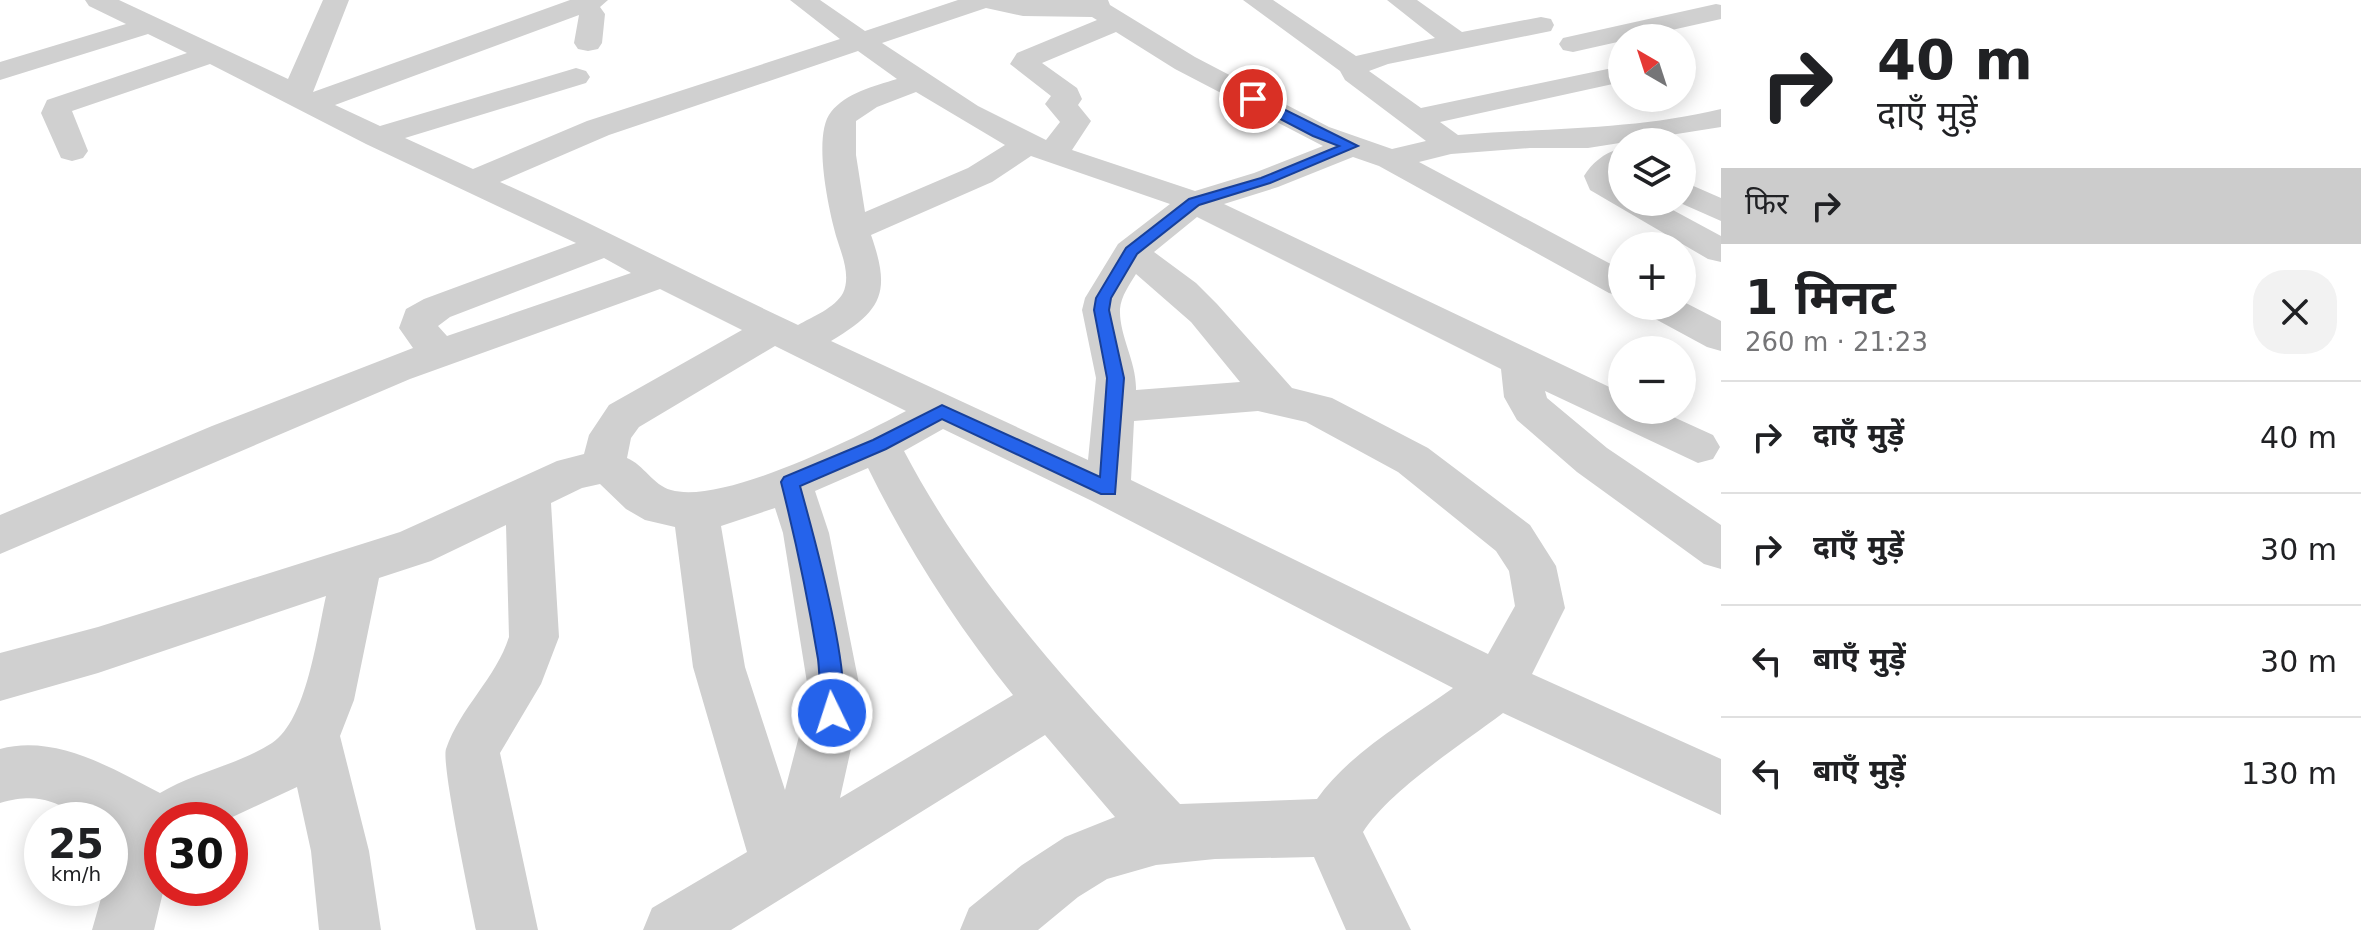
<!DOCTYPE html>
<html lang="hi">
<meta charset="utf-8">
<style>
body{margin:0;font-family:"DejaVu Sans","Noto Sans Devanagari",sans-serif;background:#f2f2f2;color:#202124;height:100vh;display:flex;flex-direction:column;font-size:30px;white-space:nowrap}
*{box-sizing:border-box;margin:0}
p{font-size:26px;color:#757577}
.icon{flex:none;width:44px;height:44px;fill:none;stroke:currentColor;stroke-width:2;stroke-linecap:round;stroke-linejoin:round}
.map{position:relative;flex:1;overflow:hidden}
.drawer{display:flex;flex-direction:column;background:#fff;width:640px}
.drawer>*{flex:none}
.guide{background:#fff;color:#202124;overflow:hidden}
.needle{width:52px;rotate:321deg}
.buttons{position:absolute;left:1608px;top:24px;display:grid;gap:16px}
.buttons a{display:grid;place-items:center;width:88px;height:88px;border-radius:50%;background:#fff;box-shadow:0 4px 20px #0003;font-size:40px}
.speed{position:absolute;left:24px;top:802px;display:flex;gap:16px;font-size:40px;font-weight:700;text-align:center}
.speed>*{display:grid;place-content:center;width:104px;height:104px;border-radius:50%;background:#fff;box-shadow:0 4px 20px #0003;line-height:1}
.speed small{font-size:20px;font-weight:400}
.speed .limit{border:12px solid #d22;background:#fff;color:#111}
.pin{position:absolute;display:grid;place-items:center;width:68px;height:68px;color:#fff;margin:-34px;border:4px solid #fff;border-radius:50%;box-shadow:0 2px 8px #0007}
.me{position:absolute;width:88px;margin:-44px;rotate:356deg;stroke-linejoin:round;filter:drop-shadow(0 0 6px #0008)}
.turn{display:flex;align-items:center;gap:28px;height:168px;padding:0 24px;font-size:36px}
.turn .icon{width:104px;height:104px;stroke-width:2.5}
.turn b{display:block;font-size:56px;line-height:68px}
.then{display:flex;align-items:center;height:76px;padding:0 24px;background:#0003;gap:16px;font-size:30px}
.round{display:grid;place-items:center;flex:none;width:84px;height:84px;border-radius:32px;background:#f2f2f2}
.overview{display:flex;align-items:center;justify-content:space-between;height:136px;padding:0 24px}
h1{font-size:48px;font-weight:700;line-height:60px}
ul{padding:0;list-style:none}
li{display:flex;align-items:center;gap:24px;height:112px;padding:0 24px;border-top:2px solid #e0e0e0}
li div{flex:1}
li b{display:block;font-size:30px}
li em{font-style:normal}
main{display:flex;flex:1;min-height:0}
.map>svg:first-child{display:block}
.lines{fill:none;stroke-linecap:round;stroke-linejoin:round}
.minor{fill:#d0d0d0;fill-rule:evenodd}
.route{fill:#2563eb;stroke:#184099;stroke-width:2}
</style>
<main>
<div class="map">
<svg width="1721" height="930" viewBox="0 0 1721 930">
<rect width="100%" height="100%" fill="#fff"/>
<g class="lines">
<g class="minor">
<path d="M85,0h34l169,79 35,-79h26l-36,92 257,-92h38l-8,7 5,7 -3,29 -4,6 -10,2 -10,-2 -4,-6 5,-28 -244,90 45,21 186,-55 10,-3 10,3 4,6 -4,6 -181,55 68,31 114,-48 253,-82 -50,-39h30l45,31 93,-31h150l2,5 85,52 134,70 63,22 34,-8 -81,-61 -5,-9 -97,-71h30l83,56 79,-18 -48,-38h30l45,32 79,-15 10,2 3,6 -3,6 -163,33 -19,7 52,37 201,-42v16l-182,40 18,13c88,-7 177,-5 263,-26v18l-133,21h-58l-79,6 -32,8 203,108v27l-13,-4 -230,-127 -26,-9 -75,30 -54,17 398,189v17h36l55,25 7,12 -7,12 -15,4 -153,-72 2,7 60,50 114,77v44l-17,-5 -127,-92 -60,-52 -13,-23 -3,-28 -304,-152 -43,35 42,31 21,21 75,84 40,10 96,50 102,77 26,41 9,42 -33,66 189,85v56l-218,-102c-42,32 -112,76 -140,119l48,98h-65l-32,-73 -99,2 -59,6 -49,14 -29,18 -40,33h-78l9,-22 53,-43 43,-28 50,-20 -70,-82 -314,195h-88l9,-22 95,-56 -54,-185 -18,-140 -30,-7 -19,-11 -26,-25 -18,4 -31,15 8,134 -18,47 -41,69 38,177h-62c-5,-26 -35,-166 -30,-181 14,-41 50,-71 63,-112l-3,-112 -75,36 -52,17 -25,122 -14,36 29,115 12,79h-62l-8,-79 -14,-64 -71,33h-64l2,68 -10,42h-62l12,-42h6v-21l11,-33 -11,-6v-8c-46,0 -52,-34 -110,-17v-54c55,-15 112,19 160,44 35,-21 78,-28 112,-50 35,-23 45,-108 54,-147l-228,77 -98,28v-48l98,-26 302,-95 157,-71 27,-7 5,-19 20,-30 133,-75 -82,-41 -250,90 -410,175v-39l212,-89 201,-78 -14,-20 7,-19 18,-10 152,-56 -210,-99 -156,-80 -138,47 16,40 -5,7 -11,3 -11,-3 -20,-45 6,-13 140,-47 -39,-19 -148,46v-18l126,-38 -37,-18zM986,8l37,8 69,1 5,3 -80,33 -7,11 41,32 -6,8 15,18 -14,18 -68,-34 -96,-63zM1116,32l59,37 148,77 -69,27 -59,18 -123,-41 19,-29 -13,-16 4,-6 -5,-11 -35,-25zM858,51l39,28c-23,7 -51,14 -66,33 -19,23 -2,100 6,127 5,16 14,37 6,54 -8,15 -31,24 -45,32 -100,-47 -198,-98 -298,-143l109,-47zM916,92l89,53 -37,23 -103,44 -9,-57v-34l21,-14zM1031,156l139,48 -52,40 -33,54 -3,12 14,68 -8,82 -257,-119c52,-31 60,-49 40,-106l121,-53zM604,258l27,15 -184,63 -9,-10 12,-9zM1136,274l55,48 49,60 -104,8c1,-28 -17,-54 -16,-81 1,-13 10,-25 16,-35zM775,346l131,65c-48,26 -184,94 -235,79 -18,-5 -27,-25 -44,-32l4,-20 8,-11zM1258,411l48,11 92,50 98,79 13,20 6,35 -27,48 -357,-174 3,-59zM943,429l149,72 361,187c-46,33 -103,64 -136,111l-137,5c-103,-110 -205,-218 -276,-353zM868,468c40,81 88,156 145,227l-173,103 19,-85 1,-24 -31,-156 -14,-42zM775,508l8,25 25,156 -3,24 -20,77 -40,-123 -24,-141z"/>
<polygon points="1716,4 1721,5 1721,19 1636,38 1622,38 1622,41 1573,52 1563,50 1559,44 1563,38"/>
<path d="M1619,149l3,1v23l-5,5 5,3v21h36l63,34v26l-13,-3 -118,-69 -6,-14c8,-13 20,-23 35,-27z"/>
<polygon points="1682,181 1721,198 1721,221 1678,202 1682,202"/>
<polygon points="1682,301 1721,321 1721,351 1707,347 1648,315 1642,306 1682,306"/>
</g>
</g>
<path class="route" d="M1248,96h9l101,50 -88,37 -71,22 -62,49 -26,44 -2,12 15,68 -9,116h-14l-159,-75 -56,30 -86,37c12,43 56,199 40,234l-8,3 -7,-3c-5,-10 -5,-46 -7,-61 -10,-60 -22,-118 -37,-177l3,-5 89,-37 69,-35 158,72 7,-99 -13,-68 2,-12 30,-50 63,-49 72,-21 78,-32 -26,-10 -65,-34z"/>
</svg>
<div class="buttons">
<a><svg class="needle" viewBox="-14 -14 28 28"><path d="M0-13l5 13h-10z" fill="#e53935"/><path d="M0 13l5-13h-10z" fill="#757577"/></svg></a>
<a><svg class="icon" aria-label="layers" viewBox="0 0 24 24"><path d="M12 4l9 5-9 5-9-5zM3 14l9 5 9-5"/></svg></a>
<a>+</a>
<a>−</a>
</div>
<div class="speed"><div>25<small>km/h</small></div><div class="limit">30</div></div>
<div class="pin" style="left:1253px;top:99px;background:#d93025"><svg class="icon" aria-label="arrive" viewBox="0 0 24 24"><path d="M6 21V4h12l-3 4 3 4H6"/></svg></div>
<svg class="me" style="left:832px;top:713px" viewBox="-20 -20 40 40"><circle r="17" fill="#2563eb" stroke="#fff" stroke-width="3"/><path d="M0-11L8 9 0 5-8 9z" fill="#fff"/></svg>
</div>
<section class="drawer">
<div class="guide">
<div class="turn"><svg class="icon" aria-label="right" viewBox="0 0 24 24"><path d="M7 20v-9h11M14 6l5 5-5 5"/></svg><div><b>40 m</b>दाएँ मुड़ें</div></div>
<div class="then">फिर<svg class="icon" aria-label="right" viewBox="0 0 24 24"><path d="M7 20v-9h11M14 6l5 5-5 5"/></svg></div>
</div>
<div class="overview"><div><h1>1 मिनट</h1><p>260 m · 21:23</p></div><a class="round"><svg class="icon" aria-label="close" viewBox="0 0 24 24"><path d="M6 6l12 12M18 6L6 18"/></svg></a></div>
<ul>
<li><svg class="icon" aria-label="right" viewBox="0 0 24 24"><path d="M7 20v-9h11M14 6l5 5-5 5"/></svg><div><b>दाएँ मुड़ें</b></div><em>40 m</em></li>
<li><svg class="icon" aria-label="right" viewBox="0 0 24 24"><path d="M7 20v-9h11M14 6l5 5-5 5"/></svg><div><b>दाएँ मुड़ें</b></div><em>30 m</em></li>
<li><svg class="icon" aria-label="left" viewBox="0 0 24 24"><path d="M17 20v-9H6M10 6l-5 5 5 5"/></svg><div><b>बाएँ मुड़ें</b></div><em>30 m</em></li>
<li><svg class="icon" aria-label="left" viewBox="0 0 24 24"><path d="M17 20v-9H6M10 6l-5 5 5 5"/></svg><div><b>बाएँ मुड़ें</b></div><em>130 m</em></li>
</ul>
</section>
</main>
